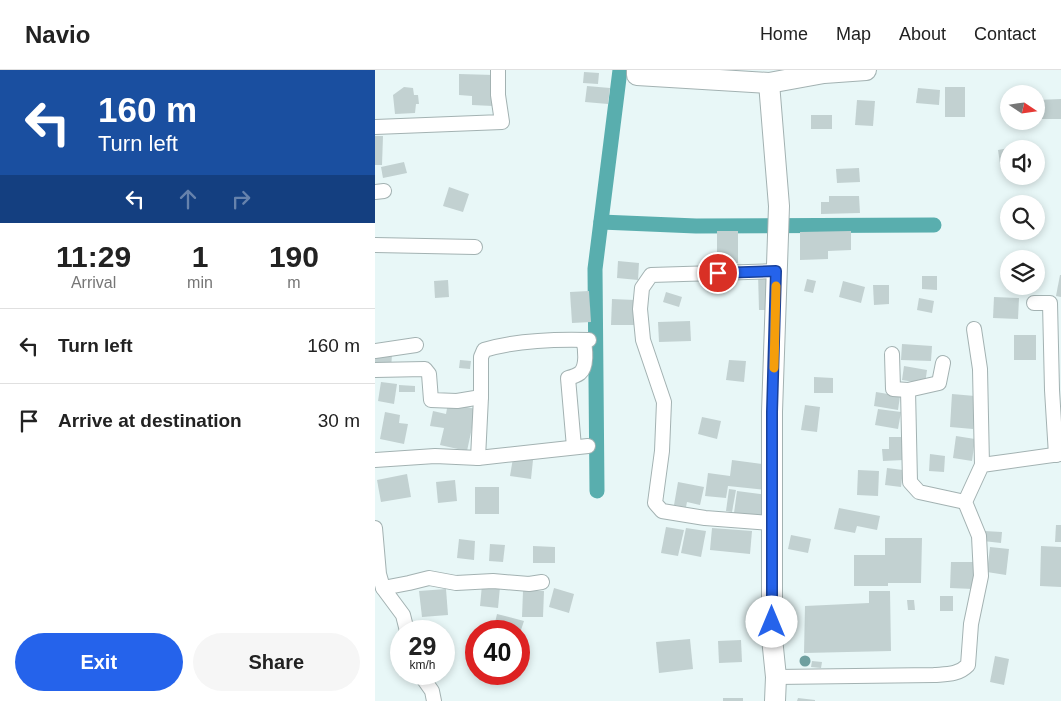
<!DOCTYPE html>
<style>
body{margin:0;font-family:Helvetica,sans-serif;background:#f6f6f6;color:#222;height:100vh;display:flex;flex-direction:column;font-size:19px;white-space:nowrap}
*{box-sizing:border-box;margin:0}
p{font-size:16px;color:#767676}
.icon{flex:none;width:28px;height:28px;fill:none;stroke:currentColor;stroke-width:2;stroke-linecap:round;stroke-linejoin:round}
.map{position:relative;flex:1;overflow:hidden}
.side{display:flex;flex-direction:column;background:#fff;width:375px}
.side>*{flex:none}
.top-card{background:#1a4fa0;color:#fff;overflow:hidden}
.needle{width:32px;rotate:103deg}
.fabs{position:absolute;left:625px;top:15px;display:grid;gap:10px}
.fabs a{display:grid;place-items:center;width:45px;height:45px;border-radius:50%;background:#fff;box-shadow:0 2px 8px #0003;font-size:25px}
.speed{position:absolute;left:15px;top:550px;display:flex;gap:10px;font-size:25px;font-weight:700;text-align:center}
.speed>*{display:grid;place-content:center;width:65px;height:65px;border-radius:50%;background:#fff;box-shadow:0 2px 8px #0003;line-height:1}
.speed small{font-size:12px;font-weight:400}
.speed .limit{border:8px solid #d22;background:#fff;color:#111}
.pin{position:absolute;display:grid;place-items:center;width:42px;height:42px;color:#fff;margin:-21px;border:2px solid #fff;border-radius:50%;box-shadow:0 1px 5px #0007}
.me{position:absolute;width:55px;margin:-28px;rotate:0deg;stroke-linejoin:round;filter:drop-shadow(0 0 4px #0008)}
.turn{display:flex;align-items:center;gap:18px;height:105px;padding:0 15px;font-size:22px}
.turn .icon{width:65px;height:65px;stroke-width:2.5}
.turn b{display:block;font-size:35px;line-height:42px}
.lanes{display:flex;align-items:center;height:48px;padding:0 15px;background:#0003;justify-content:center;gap:25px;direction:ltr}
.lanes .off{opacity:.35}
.eta{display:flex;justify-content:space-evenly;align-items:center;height:85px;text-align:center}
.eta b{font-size:30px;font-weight:800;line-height:35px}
.cta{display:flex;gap:10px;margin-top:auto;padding:10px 15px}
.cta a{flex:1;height:58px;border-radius:30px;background:#2563eb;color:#fff;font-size:20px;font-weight:800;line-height:58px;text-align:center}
.cta a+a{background:#f6f6f6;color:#222}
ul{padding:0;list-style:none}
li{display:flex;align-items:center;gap:15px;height:75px;padding:0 15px;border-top:1px solid #e0e0e0}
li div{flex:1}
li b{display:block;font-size:19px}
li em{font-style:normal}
header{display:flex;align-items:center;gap:30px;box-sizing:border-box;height:70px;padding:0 25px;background:#fff;border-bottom:1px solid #e0e0e0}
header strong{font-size:24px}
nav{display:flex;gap:28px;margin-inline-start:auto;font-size:18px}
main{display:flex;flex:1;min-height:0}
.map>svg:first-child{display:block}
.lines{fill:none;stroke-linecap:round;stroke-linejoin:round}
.canal{stroke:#59aeae;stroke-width:15}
.building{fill:#c2d1d1}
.street-casing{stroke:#a3b2b2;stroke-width:16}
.secondary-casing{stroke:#a3b2b2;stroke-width:22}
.street{stroke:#fff;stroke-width:14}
.secondary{stroke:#fff;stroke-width:20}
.tree{fill:#6e9f9f}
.route-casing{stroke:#184099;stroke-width:12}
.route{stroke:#2563eb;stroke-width:9}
.slow{stroke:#f59e0b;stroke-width:9}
</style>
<header>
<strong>Navio</strong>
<nav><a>Home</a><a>Map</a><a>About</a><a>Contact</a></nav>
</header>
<main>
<section class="side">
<div class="top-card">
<div class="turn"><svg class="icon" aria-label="left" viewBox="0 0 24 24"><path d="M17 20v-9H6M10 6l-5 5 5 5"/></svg><div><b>160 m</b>Turn left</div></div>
<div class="lanes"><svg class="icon" aria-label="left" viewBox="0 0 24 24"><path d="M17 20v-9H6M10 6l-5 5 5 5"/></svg><svg class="icon off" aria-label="ahead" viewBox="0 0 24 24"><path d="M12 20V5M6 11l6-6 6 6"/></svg><svg class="icon off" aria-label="right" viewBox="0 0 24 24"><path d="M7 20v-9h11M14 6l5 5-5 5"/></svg></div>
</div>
<div class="eta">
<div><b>11:29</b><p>Arrival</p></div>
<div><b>1</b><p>min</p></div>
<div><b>190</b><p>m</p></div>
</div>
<ul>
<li><svg class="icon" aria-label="left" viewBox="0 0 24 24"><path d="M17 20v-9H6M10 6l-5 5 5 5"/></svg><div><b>Turn left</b></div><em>160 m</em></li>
<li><svg class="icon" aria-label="arrive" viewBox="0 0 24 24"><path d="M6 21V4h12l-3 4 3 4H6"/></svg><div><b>Arrive at destination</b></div><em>30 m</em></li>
</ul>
<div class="cta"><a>Exit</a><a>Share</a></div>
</section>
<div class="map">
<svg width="686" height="631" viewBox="0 0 686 631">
<rect width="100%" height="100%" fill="#e8f7f7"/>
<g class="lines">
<g class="canal">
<polyline points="226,152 321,156 559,155"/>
<polyline points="222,421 220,199 245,0"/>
</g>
</g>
<g class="building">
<polygon points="209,2 224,3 223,14 208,13"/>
<polygon points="84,4 119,5 118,36 97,35 97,26 84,25"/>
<polygon points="212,16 235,18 233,34 210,32"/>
<polygon points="29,17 38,18 39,25 43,25 44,34 41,34 40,43 20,44 18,25"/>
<rect x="570" y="17" width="20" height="30"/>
<polygon points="543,18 565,20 564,35 541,33"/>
<polygon points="686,29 686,49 661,49 661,30"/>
<polygon points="482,30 500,31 498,56 480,55"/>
<rect x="436" y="45" width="21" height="14"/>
<polygon points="0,66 8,66 7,95 0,95"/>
<polygon points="634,78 634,99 626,100 623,80"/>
<polygon points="29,92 32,103 8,108 6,97"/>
<polygon points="484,98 485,112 462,113 461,99"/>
<polygon points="74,117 94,124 88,142 68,136"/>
<polygon points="454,126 484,126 485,143 446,144 446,132 454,132"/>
<rect x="342" y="161" width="21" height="32"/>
<polygon points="476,161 476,180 453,181 453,189 425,190 425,162"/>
<polygon points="243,191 264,193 263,210 242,208"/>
<polygon points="383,203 396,203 397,240 384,240"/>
<polygon points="685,205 686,205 686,227 681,226"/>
<polygon points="547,206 562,206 562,220 547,219"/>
<polygon points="432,209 441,211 438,223 429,221"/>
<polygon points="73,210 74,227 60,228 59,211"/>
<polygon points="468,211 490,217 486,233 464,227"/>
<polygon points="498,215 514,215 514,234 499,235"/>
<polygon points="214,221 216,252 197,253 195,222"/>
<polygon points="291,222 307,227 304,237 288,232"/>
<polygon points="619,227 644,228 643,249 618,248"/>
<polygon points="544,228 559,231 557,243 542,240"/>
<polygon points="237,229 260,230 259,255 236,255"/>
<polygon points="315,251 316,271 284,272 283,252"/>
<rect x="639" y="265" width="22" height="25"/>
<polygon points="527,274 557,276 556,291 526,290"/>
<polygon points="0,284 17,285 16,298 0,297"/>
<polygon points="85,290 96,291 95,299 84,298"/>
<polygon points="354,290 371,291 369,312 351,310"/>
<polygon points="529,296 552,300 550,314 527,310"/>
<polygon points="439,307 458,308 458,323 439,323"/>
<polygon points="6,312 22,314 19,334 3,331"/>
<polygon points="24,315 40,316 40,322 24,322"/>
<polygon points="501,322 525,326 523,340 499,336"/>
<polygon points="577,324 600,326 598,359 575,357"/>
<polygon points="73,333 101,339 92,381 65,375 69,358 55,356 58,341 71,344"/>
<polygon points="430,335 445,337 442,362 426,360"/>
<polygon points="503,339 526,342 523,359 500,355"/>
<polygon points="10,342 25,345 24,353 33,354 29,374 5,369"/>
<polygon points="327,347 346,351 342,369 323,364"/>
<polygon points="581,366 600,369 597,391 578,388"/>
<polygon points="514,367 529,367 529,390 508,391 507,379 514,379"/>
<polygon points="555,384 570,386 569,402 554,401"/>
<polygon points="138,388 158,390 156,409 135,406"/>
<polygon points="357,390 395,395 392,420 353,416 351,428 330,426 333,403 355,406"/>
<polygon points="512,398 528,400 526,417 510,415"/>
<polygon points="483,400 504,401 503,426 482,425"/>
<polygon points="32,404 36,427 6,432 2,410"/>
<polygon points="80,410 82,431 63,433 61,412"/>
<polygon points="303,412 329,417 325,435 312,432 311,437 299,435"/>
<rect x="100" y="417" width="24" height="27"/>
<polygon points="354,419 361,420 357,442 351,441"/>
<polygon points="362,421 394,425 391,448 359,443"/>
<polygon points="464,438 505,446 502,460 482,456 480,463 459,459"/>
<polygon points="681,455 686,455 686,472 680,472"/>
<polygon points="291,457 309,460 303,486 286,483"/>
<polygon points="311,458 331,461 326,487 306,483"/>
<polygon points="337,458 377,461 375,484 335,480"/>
<polygon points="609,461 627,462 626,473 608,471"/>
<polygon points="416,465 436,469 433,483 413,479"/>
<polygon points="510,468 547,468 546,513 513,513 513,516 479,516 479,485 510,485"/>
<polygon points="84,469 100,471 99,490 82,488"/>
<polygon points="115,474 130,475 128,492 114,491"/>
<polygon points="158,476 180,477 180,493 158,493"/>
<polygon points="666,476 686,477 686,517 665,516"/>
<polygon points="615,477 634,479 631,505 612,502"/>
<polygon points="576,492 599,492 598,519 575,518"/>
<polygon points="107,515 125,517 123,538 105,536"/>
<polygon points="179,518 199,524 194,543 174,537"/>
<polygon points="71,519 73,545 47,547 44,521"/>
<polygon points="148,521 169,521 168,547 147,547"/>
<polygon points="494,521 515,521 516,581 429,583 430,536 494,533"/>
<rect x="565" y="526" width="13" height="15"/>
<polygon points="532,530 539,530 540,540 533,540"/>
<polygon points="122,544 149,551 144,566 144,561 118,561"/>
<polygon points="315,569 318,599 284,603 281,572"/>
<polygon points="366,570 367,592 344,593 343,571"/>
<polygon points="620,586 634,589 629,615 615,612"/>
<polygon points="437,591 447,592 446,598 436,597"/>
<rect x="348" y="628" width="20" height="3"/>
<polygon points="423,628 440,630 440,631 422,631"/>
</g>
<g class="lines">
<g class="street-casing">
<g id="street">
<polyline points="0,57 127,52 123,25 123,0"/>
<polyline points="0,122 9,121"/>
<polyline points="0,175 100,177"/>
<polyline points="659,233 675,233 677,320 681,385"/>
<polyline points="599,259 605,299 607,395"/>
<polyline points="0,281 41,275"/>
<polyline points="517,284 518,319 533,320"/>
<polyline points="568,293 564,313 533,320 535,412 544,422 590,432"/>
<path d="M0,300l50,-1 4,5 2,26 26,1 24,-4v-40l3,-7c33,-10 70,-11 105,-10"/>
<path d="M199,377l-6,-69c4,-1 8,-2 12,-5 7,-6 6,-24 3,-33"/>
<polyline points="103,388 106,327"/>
<polyline points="0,390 60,386 103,388 213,376"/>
<polyline points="397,453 330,448 287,441 280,433 287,381 289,332 268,270 265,239 267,218 276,205 401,201"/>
<polyline points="0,458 4,504 8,518 28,545 32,561"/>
<polyline points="8,518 34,513 54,508 81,513 118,511 154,514 167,512"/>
<polyline points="45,604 57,621 59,631"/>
<path d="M401,607l158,-2c13,-1 24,0 34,-10l3,-41 10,-48 -2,-40 -14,-34 17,-37 79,-11"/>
</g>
</g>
<g class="secondary-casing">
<g id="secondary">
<polyline points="262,0 262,5 394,13 449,3 491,0"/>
<polyline points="394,13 404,136 397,342 397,568 401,607 400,631"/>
</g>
</g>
<use href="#street" class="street"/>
<use href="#secondary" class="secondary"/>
</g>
<circle class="tree" cx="430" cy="591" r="5.5"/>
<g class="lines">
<g class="route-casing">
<polyline id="route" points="343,203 401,201 397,342 397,552"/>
</g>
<use href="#route" class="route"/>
<polyline class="slow" points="399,298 401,216"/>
</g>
</svg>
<div class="fabs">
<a><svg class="needle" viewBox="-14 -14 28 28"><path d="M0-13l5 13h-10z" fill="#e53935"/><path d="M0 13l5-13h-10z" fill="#767676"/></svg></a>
<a><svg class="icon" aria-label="sound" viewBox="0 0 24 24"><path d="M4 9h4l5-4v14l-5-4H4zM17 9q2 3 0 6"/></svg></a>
<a><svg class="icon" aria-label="search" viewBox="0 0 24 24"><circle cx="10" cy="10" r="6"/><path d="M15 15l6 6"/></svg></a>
<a><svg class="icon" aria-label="layers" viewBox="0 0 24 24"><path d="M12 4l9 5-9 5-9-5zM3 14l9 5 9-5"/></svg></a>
</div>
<div class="speed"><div>29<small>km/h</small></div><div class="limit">40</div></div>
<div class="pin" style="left:343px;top:203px;background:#d93025"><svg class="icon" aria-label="arrive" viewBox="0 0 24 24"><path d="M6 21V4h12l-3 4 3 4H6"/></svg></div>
<svg class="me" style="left:397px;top:552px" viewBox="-20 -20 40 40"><circle r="19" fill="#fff"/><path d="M0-13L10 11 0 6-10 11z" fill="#2563eb"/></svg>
</div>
</main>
